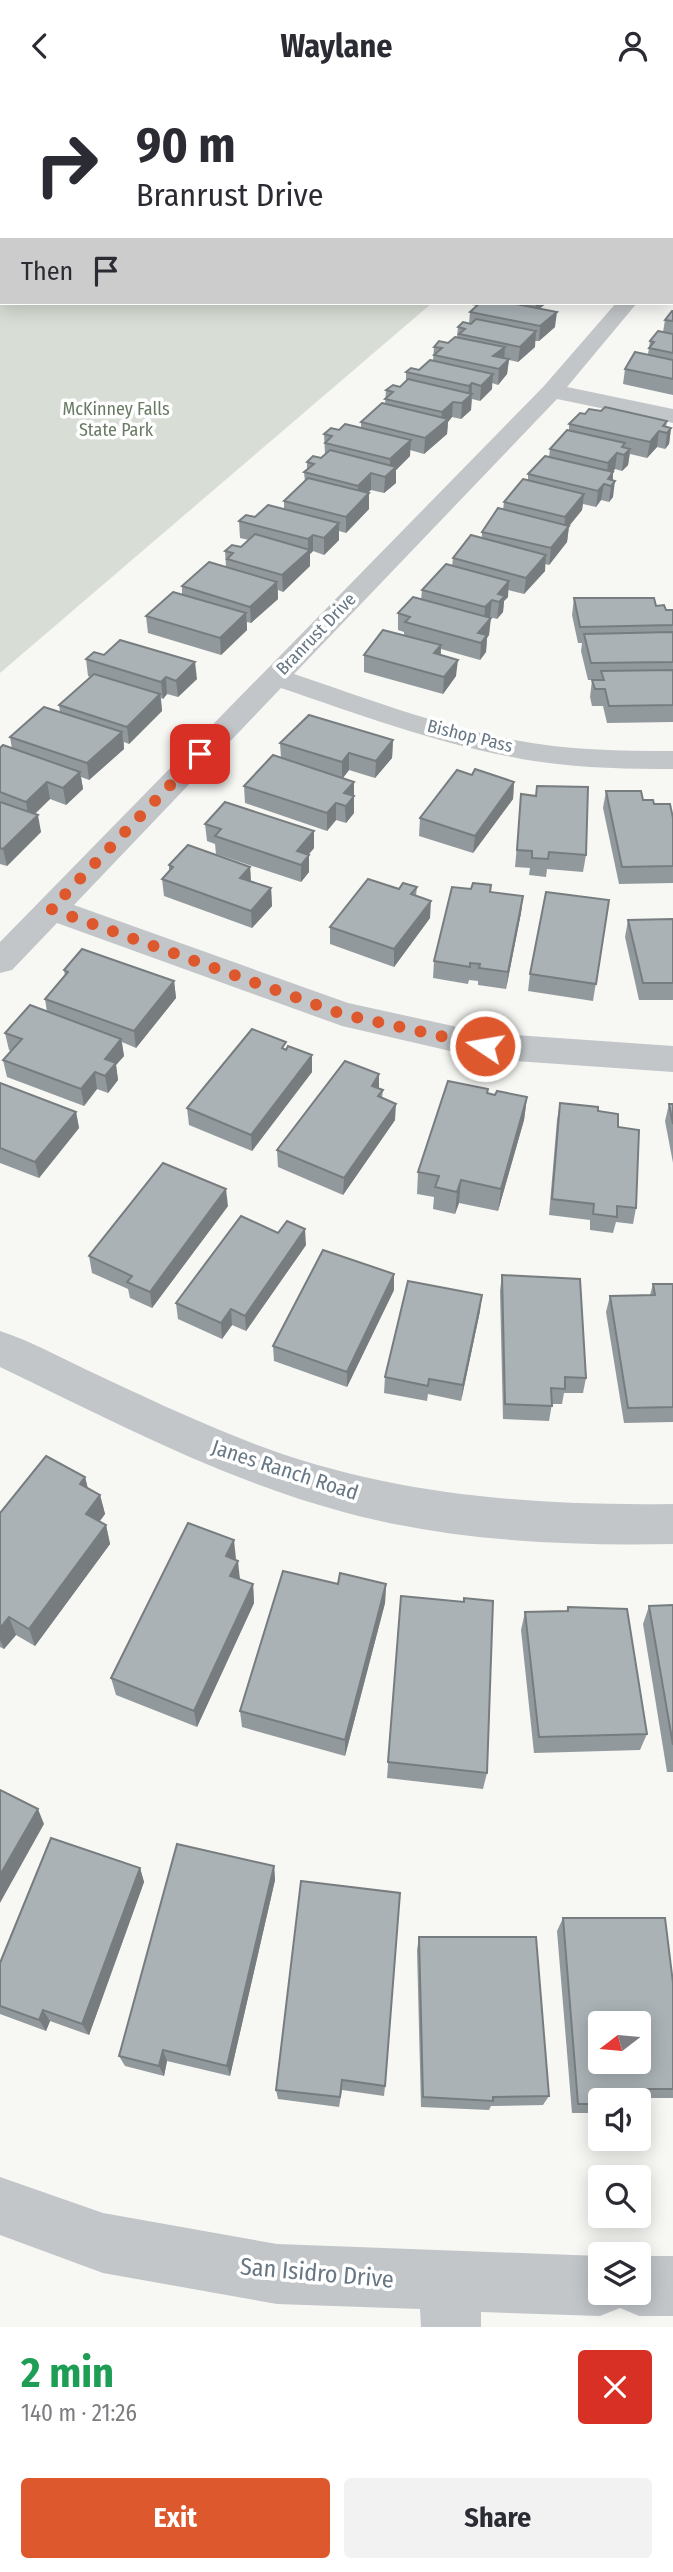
<!DOCTYPE html>
<meta charset="utf-8">
<style>
body{margin:0;font-family:"Fira Sans Condensed",sans-serif;background:#f2f2f3;color:#2b2b33;height:100vh;display:flex;flex-direction:column;font-size:26px;white-space:nowrap}
*{box-sizing:border-box;margin:0}
p{font-size:23px;color:#7c7c81}
.icon{flex:none;width:38px;height:38px;fill:none;stroke:currentColor;stroke-width:2;stroke-linecap:round;stroke-linejoin:round}
.map{position:relative;height:2236px;overflow:hidden}
.panel{display:flex;flex-direction:column;background:#fff;flex:1}
.panel>*{flex:none}
.hud{position:absolute;left:0px;top:0px;width:674px;height:214px;box-shadow:0 4px 18px #0003;background:#fff;color:#2b2b33;overflow:hidden}
.needle{width:46px;rotate:254deg}
.fabs{position:absolute;left:588px;top:1920px;display:grid;gap:14px}
.fabs a{display:grid;place-items:center;width:63px;height:63px;border-radius:7px;background:#fff;box-shadow:0 4px 18px #0003;font-size:35px}
.pin{position:absolute;display:grid;place-items:center;width:60px;height:60px;color:#fff;margin:-30px;border-radius:14px;box-shadow:0 4px 10px #0006}
.me{position:absolute;width:77px;margin:-38px;rotate:282deg;stroke-linejoin:round;filter:drop-shadow(0 0 5px #0008)}
.turn{display:flex;align-items:center;gap:24px;height:147px;padding:0 21px;font-size:32px}
.turn .icon{width:91px;height:91px;stroke-width:2.5}
.turn b{display:block;font-size:49px;line-height:60px}
.then{display:flex;align-items:center;height:66px;padding:0 21px;background:#0003;gap:14px;font-size:26px}
.round{display:grid;place-items:center;flex:none;width:74px;height:74px;border-radius:7px;background:#f2f2f3}
.headline{display:flex;align-items:center;justify-content:space-between;height:119px;padding:0 21px}
h1{font-size:42px;font-weight:700;line-height:52px;color:#1e9e55}
.button{display:flex;gap:14px;margin-top:auto;padding:14px 21px}
.button a{flex:1;height:80px;border-radius:7px;background:#de582d;color:#fff;font-size:28px;font-weight:700;line-height:80px;text-align:center}
.button a+a{background:#f2f2f3;color:#2b2b33}
header{display:flex;justify-content:space-between;align-items:center;height:91px;padding:0 21px;background:#fff;font-size:32px;font-weight:700}
.map>svg:first-child{display:block}
.green{fill:#d8ded5}
.lines{fill:none;stroke-linecap:round;stroke-linejoin:round}
.minor{fill:#c2c6c9;fill-rule:evenodd}
.wall{fill:#92999d}
.shaded-wall{fill:#777d7f}
.building{fill:#aab2b6;stroke:#777d7f;stroke-width:2;fill-rule:evenodd}
.route{stroke:#de582d;stroke-width:12;stroke-dasharray:0 21.6}
.labels{text-anchor:middle;stroke-width:7;stroke-linejoin:round;paint-order:stroke}
.far-park-label{font-size:18px;fill:#6a7b65;stroke:#fff}
.far-street-label{font-size:18px;fill:#677784;stroke:#fff}
.street-label{font-size:21px;fill:#677784;stroke:#fff}
.near-street-label{font-size:24px;fill:#677784;stroke:#fff}
</style>
<header><svg class="icon" aria-label="back" viewBox="0 0 24 24"><path d="M15 5l-7 7 7 7"/></svg>Waylane<svg class="icon" aria-label="person" viewBox="0 0 24 24"><circle cx="12" cy="8" r="4"/><path d="M4 21q1-7 8-7t8 7"/></svg></header>
<div class="map">
<svg width="673" height="2236" viewBox="0 0 673 2236">
<rect width="100%" height="100%" fill="#f7f7f4"/>
<polygon class="green" points="0,0 673,0 2,2 2,212 432,212 0,582"/>
<g class="lines">
<g class="minor">
<path d="M616,212h21l-70,84 106,22v14l-116,-24 -263,275c72,24 144,52 220,66 52,10 106,11 159,11v18c-53,0 -108,-1 -161,-12 -79,-15 -155,-43 -231,-69l-207,217 274,98 137,30 188,13v26l-188,-13 -143,-33 -285,-103 -45,47 -12,3v-31l544,-556z"/>
<path d="M0,1240c30,10 58,25 87,39 51,24 102,48 155,69 138,55 283,67 431,65v40c-110,2 -220,-3 -326,-31 -122,-32 -234,-92 -347,-146z"/>
<polygon points="0,2086 103,2122 277,2153 600,2165 600,2202 639,2202 639,2165 673,2165 673,2225 639,2225 620,2217 600,2225 481,2221 481,2236 421,2236 420,2218 277,2213 103,2182 0,2144"/>
</g>
</g>
<g class="wall">
<polygon points="468,212 547,212 540,217 555,236 539,250 535,250 535,256 518,271 509,269 507,283 498,294 492,292 492,298 480,310 472,308 471,319 461,328 452,326 448,331 447,343 424,363 410,359 410,365 396,379 396,392 384,402 371,399 368,401 369,402 369,418 346,442 339,440 339,449 324,464 313,460 310,463 310,475 283,501 278,499 278,508 251,532 247,531 247,539 221,564 148,542 146,525 182,504 182,495 226,476 225,460 241,456 249,449 240,447 239,430 284,418 284,410 305,391 304,381 307,379 307,371 321,367 325,363 324,343 339,339 361,337 361,331 385,313 386,299 400,296 406,290 406,281 419,279 433,270 434,256 448,252 457,246 458,236 469,233 470,221 476,215 468,213"/>
<polygon points="673,220 673,304 623,293 625,278 648,263 650,250 663,241 665,229"/>
<polygon points="601,320 667,330 666,336 671,337 669,353 665,358 657,356 647,367 630,363 628,374 622,380 615,378 613,381 613,406 609,411 601,409 596,416 583,413 582,419 569,435 567,451 549,474 545,473 545,480 524,503 508,499 508,506 504,510 503,521 497,528 490,526 490,527 489,544 487,547 486,561 480,569 441,558 441,564 456,585 443,603 364,581 364,564 404,544 404,541 398,539 398,522 421,509 422,499 452,475 453,467 482,447 482,441 503,419 504,411 528,389 528,383 549,366 550,358 569,339 569,333 585,323"/>
<polygon points="574,507 656,515 666,519 673,519 673,631 607,632 603,615 592,615 590,606 592,589 600,589 588,589 581,560 582,552 578,552 572,524"/>
<polygon points="86,568 197,588 178,606 167,603 163,608 161,607 162,620 129,653 124,651 124,658 89,689 81,686 83,698 66,714 50,708 35,723 41,741 7,775 0,773 0,657 12,658 10,646 60,621 59,614 90,586 88,585"/>
<polygon points="393,649 392,667 375,687 349,679 343,687 354,691 354,722 346,732 336,729 327,740 245,712 244,695 281,667 280,652"/>
<polygon points="472,684 514,691 513,708 473,762 419,745 420,727"/>
<polygon points="606,700 643,709 654,713 673,727 673,792 619,793 603,717"/>
<polygon points="520,721 586,764 583,781 547,778 546,786 529,784 530,777 515,776"/>
<polygon points="205,733 314,740 314,757 308,764 309,781 301,791 216,763 215,753 207,750"/>
<polygon points="169,774 250,776 251,790 271,797 272,815 252,837 164,805 162,788 169,780"/>
<polygon points="491,794 491,801 523,805 521,822 506,898 478,894 478,890 469,889 468,893 433,887 434,870 471,798"/>
<polygon points="417,796 416,805 430,827 394,876 330,853 330,836 399,798"/>
<polygon points="609,809 593,910 528,900 530,883"/>
<polygon points="673,828 673,909 639,909 625,846 628,829"/>
<polygon points="64,879 174,890 176,907 136,957 122,951 124,965 116,974 118,989 108,1002 97,998 84,1015 7,986 3,969 11,960 9,959 5,942 47,921 45,908 65,885"/>
<polygon points="312,964 312,981 252,1060 189,1034 187,1017"/>
<polygon points="379,983 379,998 383,999 382,1007 395,1029 343,1104 278,1076 277,1059"/>
<polygon points="0,992 76,1021 79,1037 39,1087 0,1072"/>
<polygon points="487,1002 495,1004 527,1006 524,1029 498,1120 459,1112 455,1123 433,1118 434,1106 417,1103 418,1081"/>
<polygon points="560,1012 598,1020 618,1036 636,1117 633,1133 616,1131 613,1142 590,1139 590,1129 549,1124 557,1029"/>
<polygon points="669,1013 673,1013 673,1072 665,1030"/>
<polygon points="228,1115 152,1217 130,1207 128,1198 92,1182 89,1165"/>
<polygon points="306,1154 246,1240 232,1234 222,1248 178,1228 176,1212"/>
<polygon points="502,1184 586,1287 583,1302 564,1302 562,1313 552,1313 549,1330 503,1328 500,1200"/>
<polygon points="653,1193 673,1193 673,1331 624,1332 606,1221 610,1205 650,1204"/>
<polygon points="394,1199 347,1296 274,1270 273,1255"/>
<polygon points="480,1220 461,1310 428,1303 427,1310 384,1302 385,1286"/>
<polygon points="85,1386 88,1398 100,1404 105,1423 99,1431 106,1434 110,1453 35,1555 16,1544 4,1558 0,1556 0,1422"/>
<polygon points="236,1468 235,1469 240,1488 253,1493 254,1512 197,1636 116,1604 111,1587"/>
<polygon points="338,1493 386,1493 385,1512 345,1665 242,1636 240,1620"/>
<polygon points="401,1505 487,1682 483,1698 387,1687"/>
<polygon points="673,1514 673,1681 667,1681 643,1533 649,1515"/>
<polygon points="568,1516 647,1643 640,1659 534,1662 521,1539 525,1521 566,1520"/>
<polygon points="274,1775 275,1789 230,1985 167,1970 164,1985 125,1975 119,1965"/>
<polygon points="140,1777 144,1791 89,1944 50,1930 46,1940 0,1923 0,1872"/>
<polygon points="301,1790 385,1995 384,2005 342,1999 339,2016 278,2008 276,1999"/>
<polygon points="563,1827 673,1892 673,2007 641,2007 641,2013 639,2016 639,2009 600,2009 600,2022 572,2022 557,1840"/>
<polygon points="419,1846 549,2005 543,2014 491,2015 489,2019 421,2016 417,1859"/>
</g>
<g class="shaded-wall">
<polygon points="536,212 547,212 535,221"/>
<polygon points="557,221 555,236 539,250 540,235"/>
<polygon points="536,240 535,256 518,271 520,256"/>
<polygon points="505,256 504,272 493,265"/>
<polygon points="509,268 507,283 498,294 499,278"/>
<polygon points="493,283 492,298 480,310 481,295"/>
<polygon points="472,292 471,319 461,328 462,312 468,307 469,295"/>
<polygon points="453,311 452,326 448,331 447,343 424,363 425,347 441,333 442,321"/>
<polygon points="671,337 669,353 665,358 667,342"/>
<polygon points="659,340 657,356 647,367 650,351"/>
<polygon points="411,349 410,365 396,379 396,392 384,402 385,386 390,381 390,368"/>
<polygon points="630,358 628,374 622,380 624,364"/>
<polygon points="617,362 615,378 606,388 608,372"/>
<polygon points="613,381 612,394 615,390 613,406 609,411 611,395 608,388"/>
<polygon points="371,382 371,399 357,411 358,395"/>
<polygon points="604,393 601,409 596,416 598,400"/>
<polygon points="369,402 369,418 346,442 346,426"/>
<polygon points="584,403 582,419 569,435 567,451 549,474 551,457 564,442 565,426"/>
<polygon points="339,432 339,449 324,464 324,447"/>
<polygon points="313,444 313,460 310,463 310,475 283,501 282,484 308,460 308,448"/>
<polygon points="546,464 545,480 524,503 526,487"/>
<polygon points="509,490 508,506 504,510 503,521 497,528 499,511 498,503"/>
<polygon points="277,491 278,508 251,532 250,516"/>
<polygon points="492,509 490,526 484,533 485,516"/>
<polygon points="246,522 247,539 221,564 220,547"/>
<polygon points="491,527 489,544 487,547 486,561 480,569 481,552 478,542"/>
<polygon points="441,554 440,571 434,562"/>
<polygon points="458,569 456,585 443,603 444,586"/>
<polygon points="195,571 197,588 178,606 176,590"/>
<polygon points="166,586 167,603 163,608 161,591"/>
<polygon points="160,603 162,620 129,653 127,636"/>
<polygon points="122,641 124,658 89,689 87,672"/>
<polygon points="393,649 392,667 375,687 376,670"/>
<polygon points="349,662 349,679 342,688 342,671"/>
<polygon points="80,681 83,698 66,714 63,697"/>
<polygon points="47,691 50,708 29,728 26,711"/>
<polygon points="354,691 354,722 346,732 344,702"/>
<polygon points="514,691 513,708 473,762 475,745"/>
<polygon points="336,712 336,729 327,740 327,722"/>
<polygon points="38,724 41,741 7,775 3,758"/>
<polygon points="314,740 314,757 300,774 297,760"/>
<polygon points="309,764 309,781 301,791 301,774"/>
<polygon points="250,776 251,793 240,787"/>
<polygon points="271,797 272,815 252,837 251,820"/>
<polygon points="523,805 521,822 506,898 508,881"/>
<polygon points="431,810 430,827 394,876 394,858"/>
<polygon points="174,890 176,907 136,957 134,940"/>
<polygon points="121,948 124,965 116,974 118,989 108,1002 105,985 105,968"/>
<polygon points="312,964 312,981 252,1060 251,1044"/>
<polygon points="95,981 97,998 84,1015 81,998"/>
<polygon points="379,983 379,1000 372,995"/>
<polygon points="527,1006 524,1029 498,1120 501,1098"/>
<polygon points="396,1013 395,1029 343,1104 344,1087"/>
<polygon points="76,1021 79,1037 39,1087 35,1071"/>
<polygon points="461,1089 459,1112 455,1123 457,1101"/>
<polygon points="226,1098 228,1115 152,1217 150,1201"/>
<polygon points="305,1138 306,1154 246,1240 245,1225"/>
<polygon points="394,1183 394,1199 347,1296 347,1281"/>
<polygon points="482,1204 480,1220 461,1310 463,1294"/>
<polygon points="231,1218 232,1234 222,1248 221,1232"/>
<polygon points="85,1386 90,1406 80,1393"/>
<polygon points="100,1404 105,1423 91,1442 86,1423"/>
<polygon points="106,1434 110,1453 35,1555 29,1538"/>
<polygon points="234,1449 236,1468 228,1484 226,1465"/>
<polygon points="238,1470 240,1489 230,1485"/>
<polygon points="253,1493 254,1512 197,1636 194,1620"/>
<polygon points="386,1493 385,1512 345,1665 345,1649"/>
<polygon points="9,1526 16,1544 4,1558 0,1549 0,1537"/>
<polygon points="38,1718 44,1733 0,1812 0,1784"/>
<polygon points="274,1775 275,1789 230,1985 227,1975"/>
<polygon points="140,1777 144,1791 89,1944 82,1933"/>
<polygon points="43,1919 50,1930 46,1940 39,1929"/>
<polygon points="163,1959 167,1970 164,1985 159,1975"/>
</g>
<g class="building">
<polygon points="673,149 673,169 672,169 672,150"/>
<polygon points="480,212 511,212 557,221 540,235 470,221"/>
<polygon points="672,220 673,220 673,230 665,229"/>
<polygon points="476,228 536,240 520,256 459,243 465,238 458,236 463,231 471,233"/>
<polygon points="658,240 673,243 673,262 649,257 654,251 650,250"/>
<polygon points="455,246 505,256 493,265 509,268 499,278 434,264 442,257 434,256 439,250 448,252"/>
<polygon points="635,261 673,269 673,288 625,278"/>
<polygon points="430,269 493,283 481,295 472,292 469,295 406,281 411,277 419,279"/>
<polygon points="408,288 472,303 462,312 453,311 442,321 385,308 393,301 386,299 393,294 400,296"/>
<polygon points="382,312 448,328 425,347 361,331"/>
<polygon points="605,316 667,330 663,335 671,337 667,342 659,340 650,351 569,333 580,322 585,323 589,318 601,320"/>
<polygon points="345,333 411,349 390,368 325,352 332,345 324,343 331,337 339,339"/>
<polygon points="567,339 625,352 622,356 630,358 624,364 617,362 608,372 550,358"/>
<polygon points="330,359 396,376 385,386 371,382 358,395 304,381 314,373 307,371 313,365 321,367"/>
<polygon points="545,365 613,381 608,388 615,390 611,395 604,393 598,400 528,383"/>
<polygon points="308,387 369,402 346,426 284,410"/>
<polygon points="523,388 584,403 565,426 504,411"/>
<polygon points="268,414 339,432 324,447 313,444 308,448 239,430 246,424 255,426"/>
<polygon points="498,417 569,435 551,457 482,441"/>
<polygon points="255,443 310,459 282,484 227,468 233,462 225,460 232,454 241,456"/>
<polygon points="471,444 546,464 526,487 453,467"/>
<polygon points="209,471 277,491 250,516 182,495"/>
<polygon points="446,473 509,490 498,503 505,505 499,511 492,509 485,516 422,499"/>
<polygon points="173,501 246,522 220,547 146,525"/>
<polygon points="413,506 491,527 478,542 487,544 481,552 405,531 410,526 398,522"/>
<polygon points="574,507 654,507 656,515 664,514 666,519 673,519 673,534 580,536"/>
<polygon points="383,539 441,554 434,562 458,569 444,586 364,564"/>
<polygon points="673,541 673,571 591,572 584,543"/>
<polygon points="120,549 195,571 176,590 166,586 161,591 86,568 94,561 104,564"/>
<polygon points="673,579 673,614 609,615 605,598 595,598 592,589 604,589 601,580"/>
<polygon points="94,583 160,603 127,636 59,614"/>
<polygon points="44,616 122,641 87,672 10,646"/>
<polygon points="309,624 393,649 376,670 349,662 342,671 280,652"/>
<polygon points="3,654 80,681 63,697 47,691 26,711 0,701 0,657"/>
<polygon points="273,664 354,691 344,702 354,705 346,715 336,712 327,722 244,695"/>
<polygon points="475,678 514,691 475,745 420,727 457,679 472,684"/>
<polygon points="537,695 588,696 586,764 549,761 548,768 532,767 532,760 517,759 521,703 536,705"/>
<polygon points="606,700 641,700 643,709 653,709 654,713 670,713 673,727 673,775 622,776"/>
<polygon points="0,711 38,724 3,758 0,757"/>
<polygon points="225,711 314,740 297,760 309,764 301,774 215,745 221,738 205,733"/>
<polygon points="188,754 250,776 240,787 271,797 251,820 162,788 173,776 169,774"/>
<polygon points="368,788 399,798 403,792 417,796 411,803 431,810 394,858 330,836"/>
<polygon points="473,792 491,794 490,801 523,805 508,881 479,877 480,873 470,872 470,876 434,870 452,796 471,798"/>
<polygon points="546,801 609,809 596,893 530,883"/>
<polygon points="673,828 673,892 643,892 628,829"/>
<polygon points="82,858 174,890 134,940 45,908 68,881 64,879"/>
<polygon points="30,914 121,948 105,968 116,972 105,985 95,981 81,998 3,969 22,948 5,942"/>
<polygon points="252,938 286,951 282,957 286,959 288,955 312,964 251,1044 187,1017"/>
<polygon points="345,970 379,983 372,995 383,999 378,1005 396,1013 344,1087 277,1059"/>
<polygon points="448,990 488,998 487,1002 495,1004 497,1000 527,1006 501,1098 461,1089 457,1101 435,1096 439,1085 418,1081"/>
<polygon points="0,992 76,1021 35,1071 0,1057"/>
<polygon points="560,1012 598,1016 598,1020 618,1023 618,1036 639,1039 636,1117 617,1115 617,1126 593,1123 594,1113 552,1108"/>
<polygon points="669,1013 673,1013 673,1033"/>
<polygon points="163,1072 226,1098 150,1201 127,1191 132,1185 89,1165"/>
<polygon points="241,1125 278,1142 287,1130 305,1138 245,1225 231,1218 221,1232 176,1212"/>
<polygon points="323,1159 394,1183 347,1281 273,1255"/>
<polygon points="502,1184 580,1188 586,1287 565,1286 565,1298 551,1297 552,1315 505,1313"/>
<polygon points="408,1190 482,1204 463,1294 429,1288 428,1295 385,1286"/>
<polygon points="653,1193 673,1193 673,1316 628,1317 610,1205 655,1204"/>
<polygon points="46,1365 85,1386 80,1393 100,1404 86,1423 106,1434 29,1538 9,1526 0,1537 0,1422"/>
<polygon points="188,1432 234,1449 226,1465 238,1470 230,1485 253,1493 194,1620 111,1587"/>
<polygon points="283,1480 338,1493 340,1482 386,1493 345,1649 240,1620"/>
<polygon points="401,1505 464,1511 464,1507 493,1510 487,1682 388,1671"/>
<polygon points="673,1514 673,1654 649,1515"/>
<polygon points="568,1516 627,1518 647,1643 539,1646 525,1521 568,1520"/>
<polygon points="0,1699 38,1718 0,1784"/>
<polygon points="51,1747 140,1777 82,1933 43,1919 39,1929 0,1915 0,1872"/>
<polygon points="177,1753 274,1775 227,1975 163,1959 159,1975 119,1965"/>
<polygon points="301,1790 400,1802 385,1995 342,1989 340,2006 276,1999"/>
<path d="M563,1827h102l8,65v106h-33l1,15h-2v-4h-39v4h-22zM600,1932h39v38h-39z"/>
<polygon points="419,1846 536,1846 549,2005 493,2006 493,2010 423,2006"/>
</g>
<g class="lines">
<polyline class="route" points="200,663 51,818 342,923 485,955"/>
</g>
<g class="labels">
<g class="far-park-label">
<text x="116" y="324">McKinney Falls<tspan x="116" dy="21">State Park</tspan></text>
</g>
<g class="far-street-label">
<text transform="translate(316 543) rotate(-46)" y="6">Branrust Drive</text>
<text transform="translate(470 645) rotate(14)" y="6">Bishop Pass</text>
</g>
<g class="street-label">
<text transform="translate(285 1379) rotate(18)" y="7">Janes Ranch Road</text>
</g>
<g class="near-street-label">
<text transform="translate(317 2182) rotate(5)" y="8">San Isidro Drive</text>
</g>
</g>
</svg>
<div class="fabs">
<a><svg class="needle" viewBox="-14 -14 28 28"><path d="M0-13l5 13h-10z" fill="#e53935"/><path d="M0 13l5-13h-10z" fill="#7c7c81"/></svg></a>
<a><svg class="icon" aria-label="sound" viewBox="0 0 24 24"><path d="M4 9h4l5-4v14l-5-4H4zM17 9q2 3 0 6"/></svg></a>
<a><svg class="icon" aria-label="search" viewBox="0 0 24 24"><circle cx="10" cy="10" r="6"/><path d="M15 15l6 6"/></svg></a>
<a><svg class="icon" aria-label="layers" viewBox="0 0 24 24"><path d="M12 4l9 5-9 5-9-5zM3 14l9 5 9-5"/></svg></a>
</div>
<div class="pin" style="left:200px;top:663px;background:#d93025"><svg class="icon" aria-label="arrive" viewBox="0 0 24 24"><path d="M6 21V4h12l-3 4 3 4H6"/></svg></div>
<svg class="me" style="left:485px;top:955px" viewBox="-20 -20 40 40"><circle r="17" fill="#de582d" stroke="#fff" stroke-width="3"/><path d="M0-11L8 9 0 5-8 9z" fill="#fff"/></svg>
<div class="hud">
<div class="turn"><svg class="icon" aria-label="right" viewBox="0 0 24 24"><path d="M7 20v-9h11M14 6l5 5-5 5"/></svg><div><b>90 m</b>Branrust Drive</div></div>
<div class="then">Then<svg class="icon" aria-label="arrive" viewBox="0 0 24 24"><path d="M6 21V4h12l-3 4 3 4H6"/></svg></div>
</div>
</div>
<section class="panel">
<div class="headline"><div><h1>2 min</h1><p>140 m · 21:26</p></div><a class="round" style="background:#d93025;color:#fff"><svg class="icon" aria-label="close" viewBox="0 0 24 24"><path d="M6 6l12 12M18 6L6 18"/></svg></a></div>
<div class="button"><a>Exit</a><a>Share</a></div>
</section>
